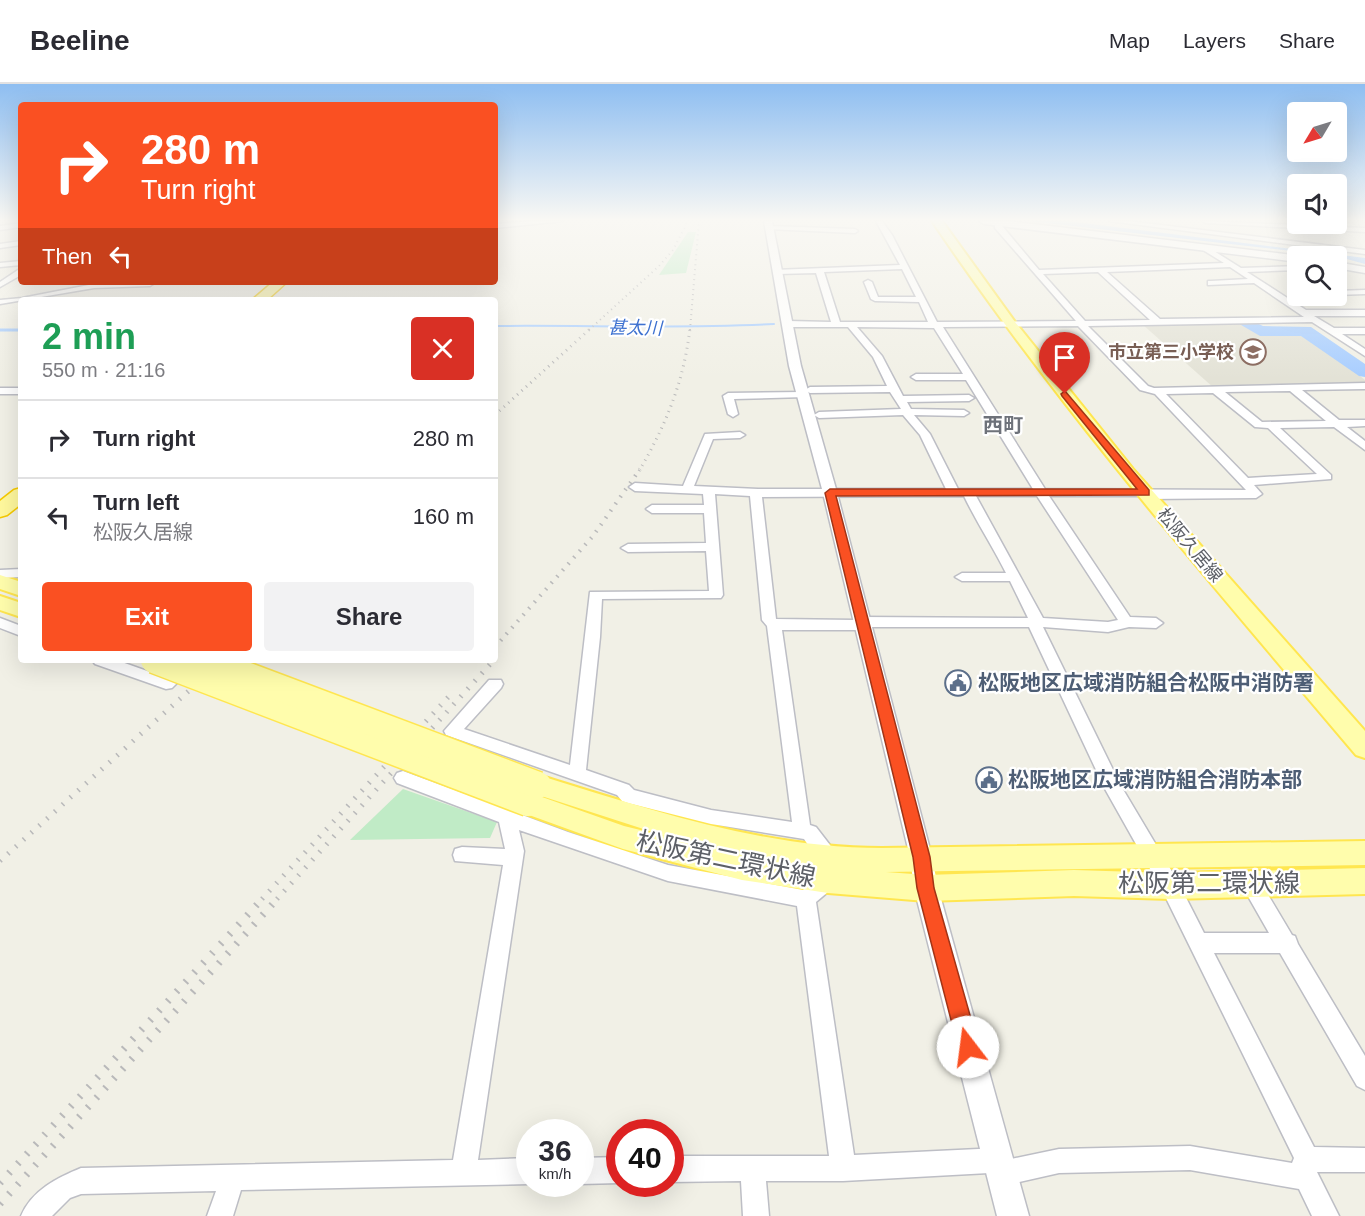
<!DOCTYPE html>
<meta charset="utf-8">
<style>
body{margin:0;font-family:Arial,"Noto Sans JP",sans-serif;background:#f2f2f3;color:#2b2b33;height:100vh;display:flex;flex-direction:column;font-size:22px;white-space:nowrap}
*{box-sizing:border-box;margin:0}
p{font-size:20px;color:#7c7c81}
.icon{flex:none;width:33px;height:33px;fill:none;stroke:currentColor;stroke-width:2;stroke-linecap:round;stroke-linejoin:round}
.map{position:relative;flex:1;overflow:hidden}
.sheet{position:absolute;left:18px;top:213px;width:480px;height:366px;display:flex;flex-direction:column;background:#fff;border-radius:6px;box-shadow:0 6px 24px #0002}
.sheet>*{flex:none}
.guide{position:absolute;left:18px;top:18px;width:480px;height:183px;border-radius:6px;box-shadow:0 6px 24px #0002;background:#fa5022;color:#fff;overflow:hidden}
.needle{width:39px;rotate:232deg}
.controls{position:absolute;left:1287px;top:18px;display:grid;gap:12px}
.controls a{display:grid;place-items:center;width:60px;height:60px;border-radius:6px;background:#fff;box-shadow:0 6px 24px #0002;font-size:30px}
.speed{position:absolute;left:516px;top:1035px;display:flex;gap:12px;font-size:30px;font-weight:700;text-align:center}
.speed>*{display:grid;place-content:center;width:78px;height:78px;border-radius:50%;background:#fff;box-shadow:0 6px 24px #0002;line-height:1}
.speed small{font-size:15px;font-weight:400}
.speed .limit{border:9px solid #d22;background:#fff;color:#111}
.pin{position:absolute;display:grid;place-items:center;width:51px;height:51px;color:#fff;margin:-62px -26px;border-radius:50% 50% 50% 0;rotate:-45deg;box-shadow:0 0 6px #0007}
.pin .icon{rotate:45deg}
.me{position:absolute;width:66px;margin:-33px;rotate:345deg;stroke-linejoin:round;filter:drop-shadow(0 0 4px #0008)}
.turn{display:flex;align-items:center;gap:21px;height:126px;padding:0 24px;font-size:27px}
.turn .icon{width:78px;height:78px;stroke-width:2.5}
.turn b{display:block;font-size:42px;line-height:51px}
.then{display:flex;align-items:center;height:57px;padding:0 24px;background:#0003;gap:12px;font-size:22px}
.round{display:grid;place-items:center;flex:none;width:63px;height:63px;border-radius:6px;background:#f2f2f3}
.headline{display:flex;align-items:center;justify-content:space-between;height:102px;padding:0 24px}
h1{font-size:36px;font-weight:700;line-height:45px;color:#1e9e55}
.cta{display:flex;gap:12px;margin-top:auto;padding:12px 24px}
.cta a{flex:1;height:69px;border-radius:6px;background:#fa5022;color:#fff;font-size:24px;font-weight:700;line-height:69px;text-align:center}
.cta a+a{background:#f2f2f3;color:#2b2b33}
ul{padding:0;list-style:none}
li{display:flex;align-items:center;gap:18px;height:78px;padding:0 24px;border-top:2px solid #e1e1e2}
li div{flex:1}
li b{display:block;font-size:22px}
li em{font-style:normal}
header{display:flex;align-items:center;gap:36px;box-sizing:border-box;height:84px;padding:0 30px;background:#fff;border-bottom:2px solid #e1e1e2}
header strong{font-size:28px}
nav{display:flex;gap:33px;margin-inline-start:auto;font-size:21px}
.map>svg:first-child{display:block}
.education{fill:#e3e2d6}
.green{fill:#c0ebc6}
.water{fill:#a7cdff}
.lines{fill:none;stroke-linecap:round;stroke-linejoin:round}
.stream-far1{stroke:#a7cdff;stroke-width:2}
.stream{stroke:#a7cdff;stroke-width:3}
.river{fill:#a7cdff;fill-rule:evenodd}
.minor-casing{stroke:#bdbec5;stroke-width:3}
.tertiary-casing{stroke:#bdbec5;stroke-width:3}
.secondary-casing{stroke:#bec0c8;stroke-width:3}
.primary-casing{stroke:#ffe650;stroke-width:4}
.trunk-casing{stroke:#f6ca00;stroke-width:3}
.minor{fill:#fff;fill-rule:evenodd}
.tertiary{fill:#fff;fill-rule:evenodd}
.secondary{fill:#fff;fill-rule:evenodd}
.primary{fill:#fffdac;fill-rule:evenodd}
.trunk{fill:#fff89d;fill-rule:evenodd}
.rail-far4{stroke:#b9b9ba;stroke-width:2;stroke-dasharray:1 4;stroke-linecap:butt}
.rail-far3{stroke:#b9b9ba;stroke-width:3;stroke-dasharray:1 5;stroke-linecap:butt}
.rail-far2{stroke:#b9b9ba;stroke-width:4;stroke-dasharray:1.5 7;stroke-linecap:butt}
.rail-far1{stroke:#b9b9ba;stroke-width:5;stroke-dasharray:1.5 9;stroke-linecap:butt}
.rail{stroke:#b9b9ba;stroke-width:7;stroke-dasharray:2 11;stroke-linecap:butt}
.primary-bridge-casing{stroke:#ffe650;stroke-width:29;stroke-linecap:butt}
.primary-bridge{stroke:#fffdac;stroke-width:26}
.route{fill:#fa5022;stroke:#a23416;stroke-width:1.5}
.labels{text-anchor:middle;stroke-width:4.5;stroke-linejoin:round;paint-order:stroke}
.far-water-label{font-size:18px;font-style:italic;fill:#3d71d0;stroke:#fff}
.far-education-label{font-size:18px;font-weight:bold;fill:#785e54;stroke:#fff;text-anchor:end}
.far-street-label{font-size:18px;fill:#5d6067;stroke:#fff}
.far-quarter-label{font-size:20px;font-weight:bold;fill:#6e727a;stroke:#fff}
.service-label{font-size:21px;font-weight:bold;fill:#4e5e75;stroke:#fff;text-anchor:start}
.near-street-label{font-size:26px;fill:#5d6067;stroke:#fff}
</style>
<header>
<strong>Beeline</strong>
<nav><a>Map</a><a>Layers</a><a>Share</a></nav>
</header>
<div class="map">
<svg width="1365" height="1132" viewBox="0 0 1365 1132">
<rect width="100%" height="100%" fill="#f1f0e6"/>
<polygon class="education" points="1242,238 1258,248 1303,248 1363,288 1355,288 1365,296 1365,300 1214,304 1142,240"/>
<g class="green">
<polygon points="688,148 696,148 686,189 659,191"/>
<polygon points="403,705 497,738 490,754 350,756"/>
</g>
<polygon class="water" points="1029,137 1067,137 1365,174 1365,180 1336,172"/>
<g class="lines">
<path class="stream-far1" d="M495,242c93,-1 186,3 279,-2"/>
<polyline class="stream" points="0,246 21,246"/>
<polygon class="river" points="1244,233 1263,242 1311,243 1365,280 1365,293 1359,292 1301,252 1260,252 1236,238"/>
<g class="minor-casing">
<g id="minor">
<polygon points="534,137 563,137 495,144 495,140"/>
<path d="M876,137h6l10,14 45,87 139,-1 -81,-93v-5l3,-2 41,49 185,-7 -21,-13 3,-4 35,22 57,-2v4l-51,2 59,38h59v6h-51l20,12h31v6h-23l23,15v7l-53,-34 -224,4 60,60 6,2 211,-5v6l-63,1 37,30h26v6l-18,1 18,14v9l-31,-23 -54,1 51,47v4l-77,6 8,9 -6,4 -109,1 -6,-3h-92l81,121 26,1 7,5 -7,5 -27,-1 -21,5 -65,-5 78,159 56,94 27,53h65l-28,-49 3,-6 7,-2 7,2 34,57 3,1 3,8 67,112v34l-8,-4 -77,-133h-66l100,194 51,1v24h-48l22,44h-27l-13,-27 -109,-19 -131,3 -57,13 -9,-4 -4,-9 -146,8h-77l3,35h-26l-2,-35 -71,1v-26h159l-32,-250 -129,-25 -149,-51 5,21 -46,309 52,-2v26l-289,6 -8,26h-26l9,-25 -135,3 -11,4 -18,18h-31c11,-26 36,-38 60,-48l372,-8 50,-295 -48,-4 -2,-6 2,-6 7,-2 43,2 -6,-27 -102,-39 -3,-5 3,-5 6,-2 165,61 100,33 135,25c10,-9 18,-21 32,-16l3,6 -3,6 -19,16 38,253 145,-7 9,3 3,8 48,-10 131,-3 102,17 2,-5 -131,-266 -58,-103 -76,-162h-161l-6,3h-80l28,195 6,2 24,31 -3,6c-16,5 -25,-14 -33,-25l-93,-15 -83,-21 -6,-2 -5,-6 -171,-60 -2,-4 45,-51h12l2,4 -2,4 -37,41 106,36 20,-173 119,-1 -3,-40 -78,1 -7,-4 7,-4 78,-1 -2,-30h-52l-6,-4 6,-4h52l-1,-11 -68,-3 -6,-4 6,-4 48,3 22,-52 35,-2 5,3 -5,3 -27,1 -19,47 64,3h188l-26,-54 -17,-20 -84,3 -5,-3 5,-3 82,-3 -11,-17 -80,1 -5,-3 5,-3 77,-1 -14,-29 -25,-30h-60l-4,-3 4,-3 43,1 -15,-49 -39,1 -3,-4 126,-5zM1230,183l18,12 -37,2h-3v4l46,-2 50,34 -144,2 -53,-47zM902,185l14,28h-38l-6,-15 -4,-2 -4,2 7,17 4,2 44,1 9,20h-88l-16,-50zM1098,188l52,48 -65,1 -42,-47zM1078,242l62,64 15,4 91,96 -201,-1 -102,-162zM857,243l77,1 29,46h-47l-5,3 5,3h50l67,109h-75l-28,-55 -16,-19 50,1 5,-3 -5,-3 -53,-1 -4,-7 62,-1 5,-3 -5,-3 -66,1 -21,-40zM1290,307l36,30 -64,1 -37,-30zM1213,309l42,34 13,1 49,46 -69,4 -82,-84zM715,410l35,2 12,124 5,6 25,196 -81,-12 -77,-20 -5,-5 -43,-15 14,-133 2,-38 119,-1 2,-3zM964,412c13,27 29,51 42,77h-44l-7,4 7,4h48l18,37 -167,-1 -6,3 -79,-1 -14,-122zM976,412h61l81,124 -10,2 -65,-4z"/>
<polygon points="1109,137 1128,137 1365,166 1365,170"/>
<polygon points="1203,137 1365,144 1365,148 1206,139"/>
<polygon points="21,139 21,143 0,146 0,142"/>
<polygon points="769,142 855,145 858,147 855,149 767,145"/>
<polygon points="21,157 21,161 0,164 0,160"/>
<polygon points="21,177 21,181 0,183 0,179"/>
<polygon points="18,186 21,186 21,191 0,203 0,198"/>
<polygon points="156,198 150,202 94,204 0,220 0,216 22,214 94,200"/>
<polygon points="1365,206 1365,210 1336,211 1336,207"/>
<rect x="0" y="304" width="21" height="6"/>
<polygon points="802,308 807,311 806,313 734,315 738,330 733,333 728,330 723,312 728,309"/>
<polygon points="21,485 21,493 0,494 0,486"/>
<polygon points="0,534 21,542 21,552 0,544"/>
<polygon points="92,576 116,576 164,593 183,576 200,576 172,604 166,605 95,580"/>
<polygon points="620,1073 620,1099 580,1100 580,1074"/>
</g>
</g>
<g class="tertiary-casing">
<polygon id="tertiary" points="764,137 772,137 801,282 836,405 932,773 938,804 1029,1132 997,1132 914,804 910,773 822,405 789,282"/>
</g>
<g class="secondary-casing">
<g id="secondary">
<polygon points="979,137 1007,137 1301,172 1298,172 1298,178 984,140"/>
<polygon points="1336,178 1365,183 1365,189 1336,184"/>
</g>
</g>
<g class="primary-casing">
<g id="primary">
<path d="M932,137h10l73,101 118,147 232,262v27l-9,-3c-147,-174 -296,-345 -424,-534z"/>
<polygon points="0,491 21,498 21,512 0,505"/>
<polygon points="0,512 21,519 21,533 0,526"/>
<path d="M538,691c113,35 225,73 344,73l483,-7v24l-479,7 40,3 148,-5 96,3 195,-5v26l-195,5 -96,-3 -148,5 -98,-8 -86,-13 -119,-31 -105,-38 -3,-8 3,-8 10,-3 96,34 41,10 -136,-44 -4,-7 4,-7z"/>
</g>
</g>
<g class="trunk-casing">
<g id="trunk">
<polygon points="273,198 287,198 267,216 252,216"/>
<polygon points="21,404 21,420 7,431 0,433 0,417 14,406"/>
</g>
</g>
<use href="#minor" class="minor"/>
<use href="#tertiary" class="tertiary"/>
<use href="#secondary" class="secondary"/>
<use href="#primary" class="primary"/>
<use href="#trunk" class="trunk"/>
<g class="rail-far4">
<polyline points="589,246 659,182 673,166 688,137"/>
<polyline points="690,246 699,137"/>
</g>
<g class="rail-far3">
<polyline points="495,331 591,244"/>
<path d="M639,387c27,-46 45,-90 51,-143"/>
</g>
<polyline class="rail-far2" points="495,563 593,452 640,385"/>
<g class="rail-far1">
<polyline points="0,777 223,576"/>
<polyline points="262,815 452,609"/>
<polyline points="277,815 494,576"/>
</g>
<g class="rail">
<polyline points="0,1099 264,813"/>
<polyline points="0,1120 279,813"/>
</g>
<g class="primary-bridge-casing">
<g id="primary-bridge">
<polyline points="154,576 528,719"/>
<polyline points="206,576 538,701"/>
</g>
</g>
<use href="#primary-bridge" class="primary-bridge"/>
</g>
<linearGradient id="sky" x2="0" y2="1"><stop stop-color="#8ebef1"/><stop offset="0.46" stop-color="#f9f8f4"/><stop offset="1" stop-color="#f9f8f4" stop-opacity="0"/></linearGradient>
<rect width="1365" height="295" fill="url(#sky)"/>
<polygon class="route" points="1065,307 1149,406 1149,411 836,412 930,773 934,804 979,963 976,970 968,973 961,970 958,963 917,804 913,773 825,409 830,405 1137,405 1062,312 1061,310"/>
<defs>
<g id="school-ring" transform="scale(1.35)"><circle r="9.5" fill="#fff" stroke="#8d6e63" stroke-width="1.5"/><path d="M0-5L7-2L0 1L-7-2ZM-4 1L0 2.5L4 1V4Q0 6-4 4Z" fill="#8d6e63"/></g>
<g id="civic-ring" transform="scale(1.35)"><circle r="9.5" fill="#fff" stroke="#5c6f8a" stroke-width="1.5"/><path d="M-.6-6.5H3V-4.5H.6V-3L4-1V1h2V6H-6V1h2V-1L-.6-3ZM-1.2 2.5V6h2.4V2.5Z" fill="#5c6f8a"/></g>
</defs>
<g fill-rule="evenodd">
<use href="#school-ring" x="1253" y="268"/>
<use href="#civic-ring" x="958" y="599"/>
<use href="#civic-ring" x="989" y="696"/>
</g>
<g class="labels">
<g class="far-water-label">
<text transform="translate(635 244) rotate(1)" y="6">甚太川</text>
</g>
<g class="far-education-label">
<text x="1234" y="274">市立第三小学校</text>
</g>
<g class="far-street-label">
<text transform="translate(1190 461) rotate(50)" y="6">松阪久居線</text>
</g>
<g class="far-quarter-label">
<text x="1003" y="348">西町</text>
</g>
<g class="service-label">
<text x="978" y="606">松阪地区広域消防組合松阪中消防署</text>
<text x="1008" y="703">松阪地区広域消防組合消防本部</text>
</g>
<g class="near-street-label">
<text transform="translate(726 775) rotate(12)" y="9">松阪第二環状線</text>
<text x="1209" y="808">松阪第二環状線</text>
</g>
</g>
</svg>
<div class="controls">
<a><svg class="needle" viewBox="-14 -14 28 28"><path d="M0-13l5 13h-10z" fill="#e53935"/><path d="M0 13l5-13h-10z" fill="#7c7c81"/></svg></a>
<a><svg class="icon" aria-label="sound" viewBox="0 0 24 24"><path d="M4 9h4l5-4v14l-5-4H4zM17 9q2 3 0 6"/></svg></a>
<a><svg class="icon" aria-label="search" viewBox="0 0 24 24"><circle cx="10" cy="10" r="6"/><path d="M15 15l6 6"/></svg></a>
</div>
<div class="speed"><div>36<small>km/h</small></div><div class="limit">40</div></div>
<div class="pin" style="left:1065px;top:310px;background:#d93025"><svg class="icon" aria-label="arrive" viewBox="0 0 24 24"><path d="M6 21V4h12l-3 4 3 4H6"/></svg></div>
<svg class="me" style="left:968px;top:963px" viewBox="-20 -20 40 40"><circle r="19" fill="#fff"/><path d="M0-13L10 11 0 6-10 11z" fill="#fa5022"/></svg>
<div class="guide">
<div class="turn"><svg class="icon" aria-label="right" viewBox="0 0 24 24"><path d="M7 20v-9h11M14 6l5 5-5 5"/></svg><div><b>280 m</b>Turn right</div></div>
<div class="then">Then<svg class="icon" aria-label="left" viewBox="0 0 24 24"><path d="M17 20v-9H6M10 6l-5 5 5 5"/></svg></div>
</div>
<section class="sheet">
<div class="headline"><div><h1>2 min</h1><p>550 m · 21:16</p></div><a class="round" style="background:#d93025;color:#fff"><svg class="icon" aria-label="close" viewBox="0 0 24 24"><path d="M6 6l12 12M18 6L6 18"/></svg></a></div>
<ul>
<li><svg class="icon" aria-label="right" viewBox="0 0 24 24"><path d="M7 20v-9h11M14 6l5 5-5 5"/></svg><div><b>Turn right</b></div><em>280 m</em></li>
<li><svg class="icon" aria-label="left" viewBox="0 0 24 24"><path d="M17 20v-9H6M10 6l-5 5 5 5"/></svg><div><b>Turn left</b><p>松阪久居線</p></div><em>160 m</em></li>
</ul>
<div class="cta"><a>Exit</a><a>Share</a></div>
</section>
</div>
